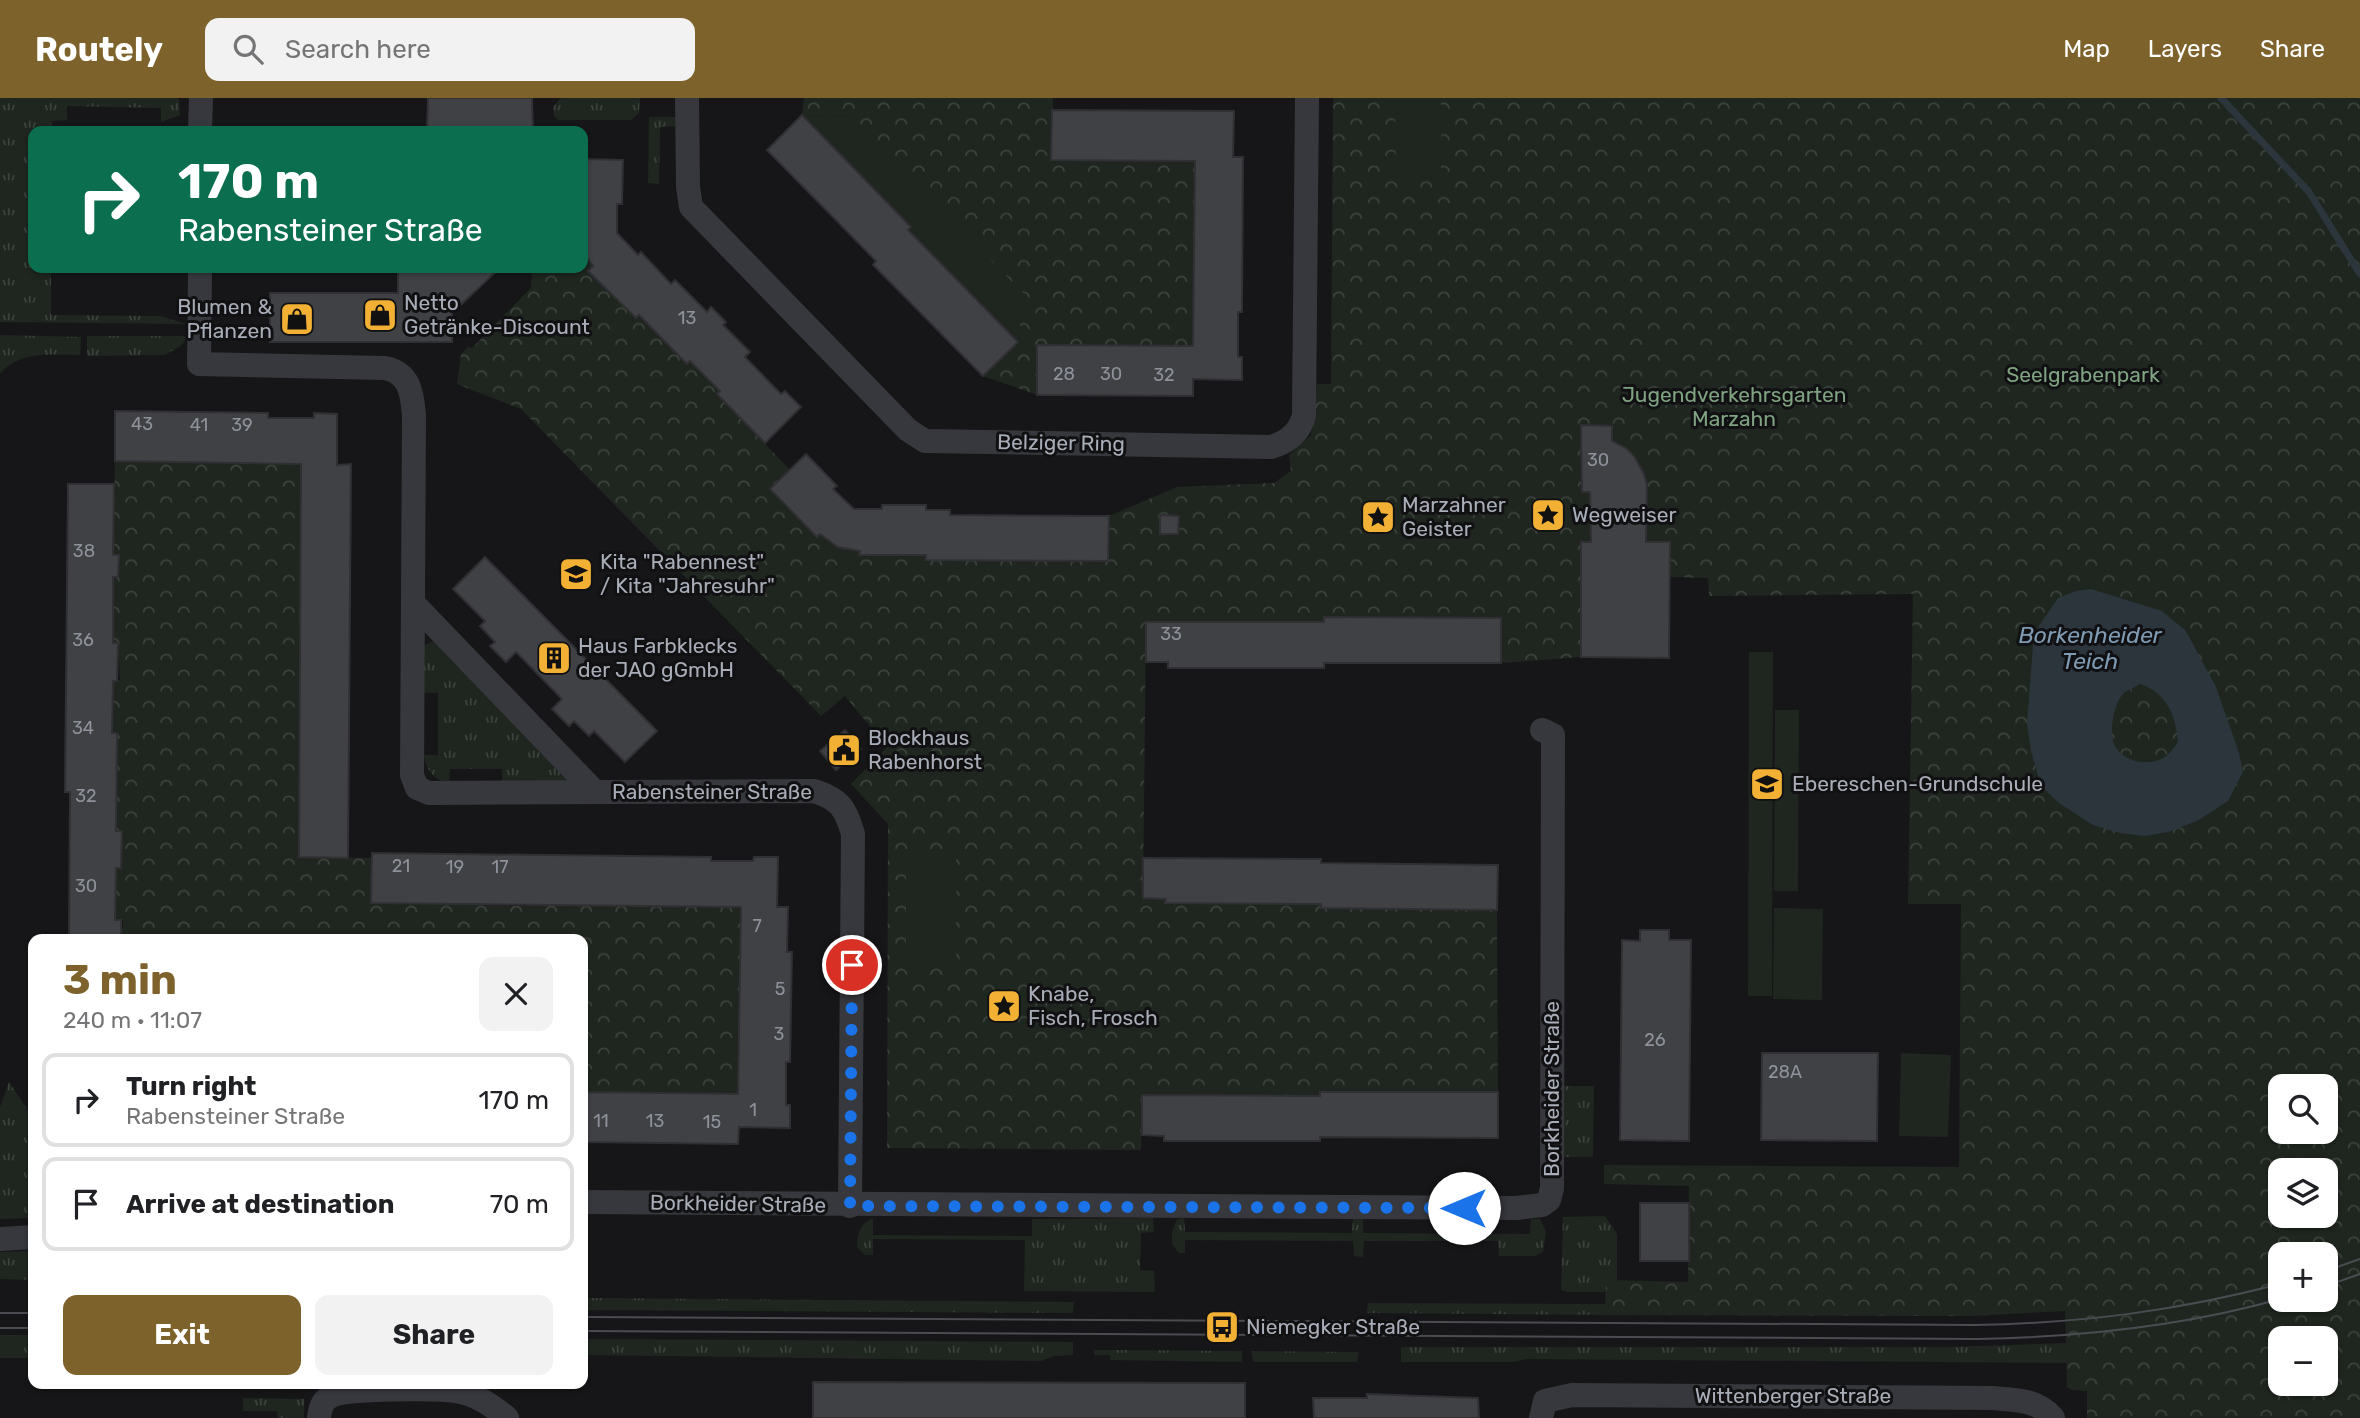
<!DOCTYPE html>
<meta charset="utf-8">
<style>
body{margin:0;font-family:Rubik,sans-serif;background:#f2f2f2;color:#202124;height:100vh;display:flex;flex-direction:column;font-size:26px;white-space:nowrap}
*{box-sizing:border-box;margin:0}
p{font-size:23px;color:#757577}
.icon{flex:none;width:38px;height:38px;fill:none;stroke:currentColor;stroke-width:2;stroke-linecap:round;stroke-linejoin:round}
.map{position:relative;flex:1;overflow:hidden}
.side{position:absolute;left:28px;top:836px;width:560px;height:455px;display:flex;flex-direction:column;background:#fff;border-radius:14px;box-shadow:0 2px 5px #0004}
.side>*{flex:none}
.banner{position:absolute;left:28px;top:28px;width:560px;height:147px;border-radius:14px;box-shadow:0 2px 5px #0004;background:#0b6e4f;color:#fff;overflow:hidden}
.fabs{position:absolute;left:2268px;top:976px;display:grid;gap:14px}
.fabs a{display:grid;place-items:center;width:70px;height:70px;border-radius:14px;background:#fff;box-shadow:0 2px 5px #0004;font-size:35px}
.pin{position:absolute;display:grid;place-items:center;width:60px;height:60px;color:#fff;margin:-30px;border:4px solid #fff;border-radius:50%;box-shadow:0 2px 7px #0007}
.me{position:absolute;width:77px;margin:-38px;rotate:270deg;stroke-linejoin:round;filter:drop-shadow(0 0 5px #0008)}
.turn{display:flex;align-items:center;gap:24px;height:147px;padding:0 35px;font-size:32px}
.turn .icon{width:91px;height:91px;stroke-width:2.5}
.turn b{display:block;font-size:49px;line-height:60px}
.round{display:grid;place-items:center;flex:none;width:74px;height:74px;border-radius:14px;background:#f2f2f2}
.headline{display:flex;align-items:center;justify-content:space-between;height:119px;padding:0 35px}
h1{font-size:42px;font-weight:700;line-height:52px;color:#7e622b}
.cta{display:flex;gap:14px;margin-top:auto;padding:14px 35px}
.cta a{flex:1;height:80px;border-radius:14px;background:#7e622b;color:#fff;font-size:28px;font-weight:700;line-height:80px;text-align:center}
.cta a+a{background:#f2f2f2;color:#202124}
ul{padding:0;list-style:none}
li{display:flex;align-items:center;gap:21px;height:94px;margin:0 14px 10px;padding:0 21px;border:4px solid #e0e0e0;border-radius:14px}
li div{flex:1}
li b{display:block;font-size:26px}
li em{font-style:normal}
header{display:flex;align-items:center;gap:42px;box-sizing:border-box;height:98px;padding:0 35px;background:#7e622b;color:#fff}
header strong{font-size:33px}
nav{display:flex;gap:38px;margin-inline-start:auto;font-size:24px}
.search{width:490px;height:63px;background:#f2f2f2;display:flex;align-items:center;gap:18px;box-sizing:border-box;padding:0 24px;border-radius:14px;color:#757577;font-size:26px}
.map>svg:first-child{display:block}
.grass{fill:url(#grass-tufts)}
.park{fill:url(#park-crowns);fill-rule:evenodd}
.garden{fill:#1e261f}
.water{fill:#2c353c;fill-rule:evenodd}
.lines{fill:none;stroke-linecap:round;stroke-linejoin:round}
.stream{stroke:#2c353c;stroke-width:7}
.building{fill:#404145;stroke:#303034;stroke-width:2}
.minor{stroke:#37383d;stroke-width:24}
.tram{stroke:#4a4c52;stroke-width:2}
.route{stroke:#1a73e8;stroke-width:12;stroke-dasharray:0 21.6}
.labels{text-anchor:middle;stroke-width:6;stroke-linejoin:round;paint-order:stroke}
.number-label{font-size:18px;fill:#8e929b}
.poi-label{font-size:21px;fill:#a8adb8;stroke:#111113;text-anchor:start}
.park-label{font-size:21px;fill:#7fa381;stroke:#111113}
.street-label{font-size:21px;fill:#a8adb8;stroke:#111113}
.water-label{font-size:23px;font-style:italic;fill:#7f9bb3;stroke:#111113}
</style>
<header>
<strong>Routely</strong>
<div class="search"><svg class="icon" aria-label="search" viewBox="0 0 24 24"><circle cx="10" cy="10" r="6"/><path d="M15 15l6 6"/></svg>Search here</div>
<nav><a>Map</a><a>Layers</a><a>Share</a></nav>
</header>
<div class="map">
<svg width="2360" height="1320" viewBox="0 0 2360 1320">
<defs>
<pattern id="grass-tufts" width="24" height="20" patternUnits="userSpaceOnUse" patternTransform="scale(1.75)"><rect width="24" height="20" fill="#1e261f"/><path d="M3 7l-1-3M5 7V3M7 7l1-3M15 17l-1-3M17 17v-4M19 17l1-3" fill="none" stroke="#3c433d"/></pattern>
<pattern id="park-crowns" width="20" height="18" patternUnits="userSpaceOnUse" patternTransform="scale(1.75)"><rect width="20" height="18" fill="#1e261f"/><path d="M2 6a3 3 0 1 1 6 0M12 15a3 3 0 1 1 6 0" fill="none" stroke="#3c433d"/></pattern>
</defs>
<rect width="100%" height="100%" fill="#161618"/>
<g class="grass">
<polygon points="0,0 179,0 180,17 161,24 161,10 67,8 67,22 52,23 52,33 33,33 33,170 51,170 51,217 160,218 187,226 0,224"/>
<polygon points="561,0 640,0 639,15 631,22 558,22 554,18 553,9"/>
<polygon points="649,19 677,19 677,28 660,29 659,86 648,85"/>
<path d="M0,237l81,2 -1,18c-28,0 -60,-5 -80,19z"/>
<polygon points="87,238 187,238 182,247 165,257 87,258"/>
<path d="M435,542l136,140 -69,4v-15h-52l-1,15c-15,-5 -23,-13 -25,-29h14v-62h-14l-1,-47z"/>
<polygon points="9,984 33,1020 33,1120 0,1121 0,1009"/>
<polygon points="1563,988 1594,988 1593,1059 1563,1059"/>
<polygon points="1605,1118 1617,1136 1617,1182 1606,1182 1606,1194 1567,1194 1561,1192 1563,1119"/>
<path d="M873,1120v17l159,1v-17l121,-1 1,14 -13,1 -1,37 14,1 1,21 -131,-1 1,-51 -152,-1v16h-8l-8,-8c0,-14 3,-23 16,-29z"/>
<polygon points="1184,1120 1185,1134 1352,1135 1353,1121 1363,1120 1363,1135 1530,1136 1531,1121 1540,1121 1546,1134 1543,1154 1535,1158 1499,1158 1498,1143 1364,1143 1363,1159 1354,1158 1353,1143 1185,1142 1185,1155 1179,1155 1172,1146 1172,1134 1177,1121"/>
<polygon points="33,1153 33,1182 0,1181 0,1154"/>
<polygon points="583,1200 1074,1204 1073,1215 583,1212"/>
<polygon points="1368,1205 1605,1206 1605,1217 1367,1215"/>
<rect x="0" y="1237" width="33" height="23"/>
<polygon points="583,1241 1073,1244 1073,1257 1054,1258 1041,1263 583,1257"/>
<polygon points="2067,1245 2068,1265 1525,1261 1515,1264 1401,1264 1401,1249 1951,1249"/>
<polygon points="1094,1252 1107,1252 1242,1253 1242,1264 1110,1262 1110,1257 1094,1257"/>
<polygon points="1252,1253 1359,1254 1357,1264 1253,1264"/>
<polygon points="243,1300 304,1301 304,1320 278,1320 277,1313 243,1313"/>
</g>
<g class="park">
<polygon points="804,0 1053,0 1052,62 1162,63 1195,59 1193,248 1037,247 1037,297 983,278 1018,244 849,19 802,17"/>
<path d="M1333,0h1027v1320h-273v-27l-15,-1 -5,-3 -2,-76 -94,5 -366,-1 1,-35 82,2 1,-96 -85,-2v-19l355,2 2,-263h-53l5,-310 -204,2 -1,-18 -38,-1 -1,-35h-88v115l-80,6v-44l-177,-1v4h-178l-3,276 23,1 -1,3 156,2 1,4 175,2 1,182h-177l-1,4 -178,-1 -1,55 -254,-2 1,-324 -37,-40 36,-37 -42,-51 -24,20 -300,-307 -64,-25 4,-30 7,-7 4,1 59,-60 1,-20h51v-17l10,15 -4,4 47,48 3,-3 48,48 3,-2 30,30 -3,3 73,76 -20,19 47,48 3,-3 18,13 22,4 -1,4h67v5l182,1 1,-45 68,-29 97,-4 17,-12 -2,-16 22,-20 6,-51h14zM2280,989h46v45h-46zM2280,1073h46v45h-46zM2280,1157h46v45h-46zM2280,1241h46v45h-46z"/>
<polygon points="159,359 182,364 301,366 299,693 303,715 299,716 299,759 372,760 372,805 526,808 527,757 554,756 553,806 741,808 739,996 584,994 583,999 583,842 121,842 123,823 115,822 116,770 121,770 123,733 116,733 117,636 112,635 113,583 120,582 118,545 113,545 113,479 118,478 119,457 113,457 115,363 159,364"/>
</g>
<g class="garden">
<polygon points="1395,1 1441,1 1441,74 1396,75"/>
<polygon points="802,17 849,19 1024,196 1018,244 951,183 954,179 940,165 921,152 924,148 908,132 911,128 896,113 892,116 877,100 880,96"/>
<polygon points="1749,554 1773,554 1772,898 1748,898"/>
<polygon points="1775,612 1799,612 1798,793 1774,793"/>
<polygon points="906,758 956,758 956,870 906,869"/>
<polygon points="1774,810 1823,811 1822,902 1773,901"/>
<polygon points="1901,955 1951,957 1948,1039 1899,1038"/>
</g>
<path class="water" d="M2091,491l71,22 24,20 30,56 23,66 4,19 -15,29 -31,20 -29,11 -23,4 -25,-3 -27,-8 -34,-22 -18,-17 -10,-35 -4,-28 7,-90 24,-35 18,-7zM2140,586c27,9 36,32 38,58 -4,5 -9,13 -15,16 -15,9 -41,4 -49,-14 -5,-13 0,-43 11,-52 4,-3 11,-5 15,-8z"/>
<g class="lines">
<polyline class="stream" points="2221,0 2309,94 2360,176"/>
</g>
<g class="building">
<polygon points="428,0 532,0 533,33 427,33"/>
<polygon points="1052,12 1234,13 1233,59 1243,59 1242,214 1238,214 1238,259 1242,259 1242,282 1193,281 1193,298 1037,297 1037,247 1193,248 1195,63 1051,62"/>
<polygon points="802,17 911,129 908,132 1018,244 983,278 873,167 876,163 767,52"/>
<polygon points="583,61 623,62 622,106 617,106 617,135 638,157 641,154 671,186 675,182 707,214 711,209 726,224 723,227 750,254 745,259 781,296 785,293 801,309 765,345 717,296 720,293 690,263 687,266 639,217 636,220 588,173 593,168 583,153"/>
<polygon points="398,170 500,170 452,215 452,244 270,244 270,195 398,195"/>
<polygon points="115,313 268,315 268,320 314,320 314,315 337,316 337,367 351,366 348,760 299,759 301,366 115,363"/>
<polygon points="1581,327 1612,328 1612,343 1626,350 1634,358 1644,376 1647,387 1646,444 1670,444 1669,560 1581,559 1581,444 1591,444 1590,394 1582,394"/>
<polygon points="806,356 837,388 833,391 854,411 882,411 882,407 926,407 926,412 950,412 950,417 1109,418 1108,463 926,462 926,457 859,457 860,453 838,449 820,436 817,439 770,391"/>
<polygon points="68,386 114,386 113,457 119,457 118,479 113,479 113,545 118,545 117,583 113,583 112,635 117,635 116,733 122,733 121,770 116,770 115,822 121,822 121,842 69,842 70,694 65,694"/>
<polygon points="1160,417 1179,418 1178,436 1160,436"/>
<polygon points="485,459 657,633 625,664 594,633 589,638 574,623 569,628 552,611 562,601 516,554 506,564 490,548 495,544 480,528 485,523 453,491"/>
<polygon points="1324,519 1501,520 1501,565 1324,565 1324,570 1168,570 1168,564 1146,564 1146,524 1324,524"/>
<polygon points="845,632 861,651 836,672 820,653"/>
<polygon points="372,755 711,759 711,763 753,763 754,759 778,759 777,809 788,809 787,854 792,854 790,964 786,964 786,1007 790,1007 790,1030 739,1029 738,1046 583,1044 584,994 738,996 741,809 371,805"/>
<polygon points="1143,760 1321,761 1321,765 1498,767 1497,812 1321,810 1321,806 1165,805 1166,801 1143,800"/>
<polygon points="1640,832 1669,832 1669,842 1691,842 1689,1043 1620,1042 1622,842 1640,843"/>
<polygon points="1762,955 1878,955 1877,1043 1761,1042"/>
<polygon points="1320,994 1498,994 1498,1040 1320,1039 1320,1043 1164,1043 1164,1038 1142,1037 1142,997 1320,998"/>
<rect x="1640" y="1105" width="49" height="58"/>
<polygon points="813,1284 1245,1285 1245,1320 813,1320"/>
<polygon points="1367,1296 1478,1300 1479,1320 1314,1320 1313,1300 1367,1300"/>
</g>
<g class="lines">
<g class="minor">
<path d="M687,0l1,89 3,20 217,223 17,11 346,6c18,-5 29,-15 33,-32l3,-317"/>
<polyline points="200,33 201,0"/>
<path d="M200,170l-1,96 186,4c25,5 27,25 29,47l-2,360 5,13 12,5 385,-2c26,8 32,18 39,43l-3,372"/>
<polyline points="414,506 595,694"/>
<polyline points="583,1104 1516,1110 1542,1107 1549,1102 1552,1090 1553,637 1542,632"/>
<polyline points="0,1141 33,1139"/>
<path d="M319,1320c1,-10 3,-17 12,-22 16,-8 110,-8 129,-4 18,3 34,15 47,26"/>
<path d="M1541,1320l4,-17 27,-6 420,3c23,2 45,1 61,20"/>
</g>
<g class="tram">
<polyline points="2326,1173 2360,1161"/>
<polyline points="2326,1188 2360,1176"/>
<polyline points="0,1215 33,1215"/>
<path d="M583,1219l1392,8c108,-2 201,-14 305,-41"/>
<polyline points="0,1230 33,1230"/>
<path d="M583,1233l1394,8c103,-2 204,-12 303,-40"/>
</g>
</g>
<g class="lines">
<polyline class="route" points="852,867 850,1108 1464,1110"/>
</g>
<defs>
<g id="shop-square" transform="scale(1.75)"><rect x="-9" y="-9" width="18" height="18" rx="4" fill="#f2b134" stroke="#111113"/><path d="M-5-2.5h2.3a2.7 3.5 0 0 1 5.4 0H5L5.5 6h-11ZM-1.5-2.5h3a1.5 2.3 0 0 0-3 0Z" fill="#111"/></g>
<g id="sight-square" transform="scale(1.75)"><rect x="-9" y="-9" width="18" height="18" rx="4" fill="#f2b134" stroke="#111113"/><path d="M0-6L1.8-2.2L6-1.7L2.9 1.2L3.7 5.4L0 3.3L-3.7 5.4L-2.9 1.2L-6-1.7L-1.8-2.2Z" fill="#111"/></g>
<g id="school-square" transform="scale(1.75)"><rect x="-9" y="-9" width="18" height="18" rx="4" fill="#f2b134" stroke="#111113"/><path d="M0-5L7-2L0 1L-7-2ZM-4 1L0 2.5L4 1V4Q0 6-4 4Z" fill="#111"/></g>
<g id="building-square" transform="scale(1.75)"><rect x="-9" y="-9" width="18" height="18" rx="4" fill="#f2b134" stroke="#111113"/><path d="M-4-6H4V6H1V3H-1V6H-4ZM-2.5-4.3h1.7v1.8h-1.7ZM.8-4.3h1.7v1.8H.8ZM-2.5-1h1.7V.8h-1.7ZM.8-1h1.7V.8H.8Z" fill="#111"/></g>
<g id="civic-square" transform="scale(1.75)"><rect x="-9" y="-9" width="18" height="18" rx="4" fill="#f2b134" stroke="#111113"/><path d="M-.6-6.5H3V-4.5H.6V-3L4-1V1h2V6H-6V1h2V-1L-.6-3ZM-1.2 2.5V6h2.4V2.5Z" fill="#111"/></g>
<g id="bus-square" transform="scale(1.75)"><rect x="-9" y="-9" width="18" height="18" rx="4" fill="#f2b134" stroke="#111113"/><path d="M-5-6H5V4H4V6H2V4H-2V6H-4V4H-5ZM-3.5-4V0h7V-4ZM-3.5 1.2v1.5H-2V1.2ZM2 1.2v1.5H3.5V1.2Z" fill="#111"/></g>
</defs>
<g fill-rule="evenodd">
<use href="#shop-square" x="380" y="217"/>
<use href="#shop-square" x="297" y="221"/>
<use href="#sight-square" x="1548" y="417"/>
<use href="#sight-square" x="1378" y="419"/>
<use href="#school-square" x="576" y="476"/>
<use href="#building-square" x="554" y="560"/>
<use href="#civic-square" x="844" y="652"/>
<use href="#school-square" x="1767" y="686"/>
<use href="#sight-square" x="1004" y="908"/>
<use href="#bus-square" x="1222" y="1229"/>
</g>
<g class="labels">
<g class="number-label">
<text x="687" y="226">13</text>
<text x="1064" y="282">28</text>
<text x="1111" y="282">30</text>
<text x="1164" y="283">32</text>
<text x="142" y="332">43</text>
<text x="199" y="333">41</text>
<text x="242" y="333">39</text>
<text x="1598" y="368">30</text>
<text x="84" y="459">38</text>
<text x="1171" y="542">33</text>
<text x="83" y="548">36</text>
<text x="83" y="636">34</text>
<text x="86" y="704">32</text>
<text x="401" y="774">21</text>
<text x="455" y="775">19</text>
<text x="500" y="775">17</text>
<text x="86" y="794">30</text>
<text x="757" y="834">7</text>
<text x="780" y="897">5</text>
<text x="779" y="942">3</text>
<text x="1655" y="948">26</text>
<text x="1785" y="980">28A</text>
<text x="753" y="1018">1</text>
<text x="601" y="1029">11</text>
<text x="655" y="1029">13</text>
<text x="712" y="1030">15</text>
</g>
<g class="poi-label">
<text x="404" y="212">Netto<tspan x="404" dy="24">Getränke-Discount</tspan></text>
<text x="272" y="216" text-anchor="end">Blumen &amp;<tspan x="272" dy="24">Pflanzen</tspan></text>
<text x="1402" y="414">Marzahner<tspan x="1402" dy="24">Geister</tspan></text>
<text x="1572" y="424">Wegweiser</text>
<text x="600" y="471">Kita "Rabennest"<tspan x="600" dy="24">/ Kita "Jahresuhr"</tspan></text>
<text x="578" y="555">Haus Farbklecks<tspan x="578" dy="24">der JAO gGmbH</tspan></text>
<text x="868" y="647">Blockhaus<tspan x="868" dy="24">Rabenhorst</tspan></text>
<text x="1792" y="693">Ebereschen-Grundschule</text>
<text x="1028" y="903">Knabe,<tspan x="1028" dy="24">Fisch, Frosch</tspan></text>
<text x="1246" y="1236">Niemegker Straße</text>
</g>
<g class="park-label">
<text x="2083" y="284">Seelgrabenpark</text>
<text x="1734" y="304">Jugendverkehrsgarten<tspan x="1734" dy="24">Marzahn</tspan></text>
</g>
<g class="street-label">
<text transform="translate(1061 345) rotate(1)" y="7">Belziger Ring</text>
<text x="712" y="701">Rabensteiner Straße</text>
<text transform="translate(1552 991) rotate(-90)" y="7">Borkheider Straße</text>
<text transform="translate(738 1106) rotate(1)" y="7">Borkheider Straße</text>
<text x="1793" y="1305">Wittenberger Straße</text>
</g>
<g class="water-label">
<text x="2090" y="545">Borkenheider<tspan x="2090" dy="26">Teich</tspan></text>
</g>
</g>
</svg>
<div class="fabs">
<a><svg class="icon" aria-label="search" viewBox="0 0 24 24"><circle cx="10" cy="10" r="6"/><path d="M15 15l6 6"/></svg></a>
<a><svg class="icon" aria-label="layers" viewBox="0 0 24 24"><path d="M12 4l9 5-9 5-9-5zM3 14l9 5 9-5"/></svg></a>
<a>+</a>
<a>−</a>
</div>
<div class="pin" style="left:852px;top:867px;background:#d93025"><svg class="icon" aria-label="arrive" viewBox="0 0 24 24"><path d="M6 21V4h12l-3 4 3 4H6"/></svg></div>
<svg class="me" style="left:1464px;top:1110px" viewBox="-20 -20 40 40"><circle r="19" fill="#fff"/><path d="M0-13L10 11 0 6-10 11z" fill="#1a73e8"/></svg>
<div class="banner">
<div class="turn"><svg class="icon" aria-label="right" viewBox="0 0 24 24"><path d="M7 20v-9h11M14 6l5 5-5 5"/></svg><div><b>170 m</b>Rabensteiner Straße</div></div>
</div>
<section class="side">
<div class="headline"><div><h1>3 min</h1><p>240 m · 11:07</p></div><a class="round"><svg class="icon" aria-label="close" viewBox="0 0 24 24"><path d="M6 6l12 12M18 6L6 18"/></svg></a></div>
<ul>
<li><svg class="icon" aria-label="right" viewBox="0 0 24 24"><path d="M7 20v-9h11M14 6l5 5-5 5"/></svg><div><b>Turn right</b><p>Rabensteiner Straße</p></div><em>170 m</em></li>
<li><svg class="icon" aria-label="arrive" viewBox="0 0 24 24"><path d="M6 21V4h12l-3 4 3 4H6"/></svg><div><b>Arrive at destination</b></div><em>70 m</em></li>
</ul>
<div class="cta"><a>Exit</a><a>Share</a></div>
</section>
</div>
